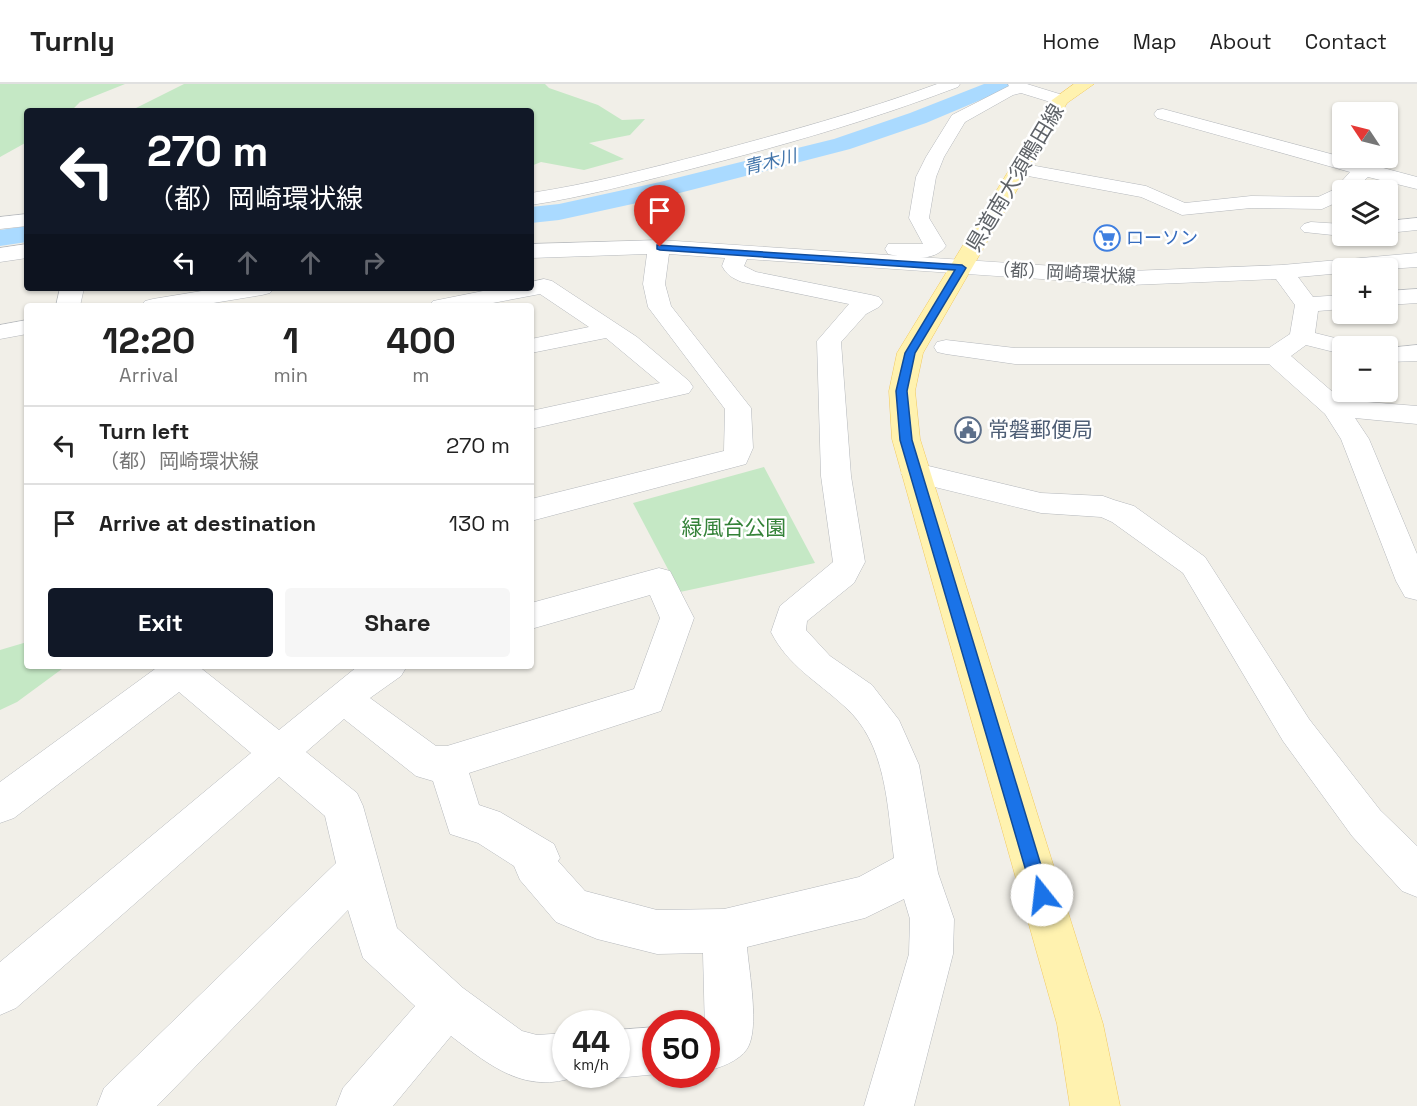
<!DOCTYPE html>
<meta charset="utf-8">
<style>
body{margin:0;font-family:"Space Grotesk","Noto Sans JP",sans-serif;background:#f6f6f6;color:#222;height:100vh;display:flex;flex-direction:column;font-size:22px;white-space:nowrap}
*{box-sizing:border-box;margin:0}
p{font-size:20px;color:#767676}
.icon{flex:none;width:33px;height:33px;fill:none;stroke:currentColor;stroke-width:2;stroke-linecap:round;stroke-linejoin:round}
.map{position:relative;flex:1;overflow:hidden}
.side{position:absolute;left:24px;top:219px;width:510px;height:366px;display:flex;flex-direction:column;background:#fff;border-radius:6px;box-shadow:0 2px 4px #0004}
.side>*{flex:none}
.banner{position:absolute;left:24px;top:24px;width:510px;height:183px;border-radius:6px;box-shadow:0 2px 4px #0004;background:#111827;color:#fff;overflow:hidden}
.needle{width:39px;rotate:305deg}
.controls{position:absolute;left:1332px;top:18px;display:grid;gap:12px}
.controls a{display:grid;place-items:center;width:66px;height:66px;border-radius:6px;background:#fff;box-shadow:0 2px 4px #0004;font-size:30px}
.speed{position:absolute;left:552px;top:926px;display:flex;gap:12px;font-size:30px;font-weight:700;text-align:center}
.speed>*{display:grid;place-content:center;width:78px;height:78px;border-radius:50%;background:#fff;box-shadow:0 2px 4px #0004;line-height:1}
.speed small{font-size:15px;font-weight:400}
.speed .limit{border:9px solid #d22;background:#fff;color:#111}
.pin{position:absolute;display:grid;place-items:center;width:51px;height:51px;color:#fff;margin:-62px -26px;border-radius:50% 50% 50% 0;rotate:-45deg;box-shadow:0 0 6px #0007}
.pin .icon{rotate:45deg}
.me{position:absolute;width:66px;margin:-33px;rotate:344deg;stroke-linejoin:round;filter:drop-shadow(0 0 4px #0008)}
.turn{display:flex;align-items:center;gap:21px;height:126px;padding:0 24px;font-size:27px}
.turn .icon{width:78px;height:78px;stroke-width:2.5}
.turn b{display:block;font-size:42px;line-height:51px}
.lanes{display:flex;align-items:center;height:57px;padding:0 24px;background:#0003;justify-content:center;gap:30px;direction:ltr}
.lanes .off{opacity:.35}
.eta{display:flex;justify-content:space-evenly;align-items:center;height:102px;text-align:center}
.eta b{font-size:36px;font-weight:600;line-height:42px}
.button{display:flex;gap:12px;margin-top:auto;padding:12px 24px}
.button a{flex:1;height:69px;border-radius:6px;background:#111827;color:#fff;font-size:24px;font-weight:600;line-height:69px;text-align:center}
.button a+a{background:#f6f6f6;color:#222}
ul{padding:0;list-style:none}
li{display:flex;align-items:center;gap:18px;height:78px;padding:0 24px;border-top:2px solid #e0e0e0}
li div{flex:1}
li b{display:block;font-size:22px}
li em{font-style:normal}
header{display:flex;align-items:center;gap:36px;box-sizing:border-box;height:84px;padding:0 30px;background:#fff;border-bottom:2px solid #e0e0e0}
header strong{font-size:28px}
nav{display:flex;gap:33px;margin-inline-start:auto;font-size:21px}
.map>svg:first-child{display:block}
.green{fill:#c5e8c5}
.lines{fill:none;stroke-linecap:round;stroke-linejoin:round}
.river{fill:#aadaff;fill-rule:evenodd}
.minor-casing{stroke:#b5b8bc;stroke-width:1}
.major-casing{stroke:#f2c960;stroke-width:1}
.minor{fill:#fff;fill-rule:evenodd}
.major{fill:#fff2af;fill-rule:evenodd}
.route{fill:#1a73e8;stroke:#114b97;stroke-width:1.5}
.labels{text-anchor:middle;stroke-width:5;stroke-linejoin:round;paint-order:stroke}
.far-water-label{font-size:18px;font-style:italic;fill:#4174aa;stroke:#fff}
.far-shop-label{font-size:18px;fill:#366cbe;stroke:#fff;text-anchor:start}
.far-street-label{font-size:18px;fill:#5f6368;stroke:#fff}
.street-label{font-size:21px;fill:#5f6368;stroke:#fff}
.service-label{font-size:21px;fill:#4e5e75;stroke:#fff;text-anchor:start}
.park-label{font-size:21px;fill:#348238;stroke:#fff}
</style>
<header>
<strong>Turnly</strong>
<nav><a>Home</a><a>Map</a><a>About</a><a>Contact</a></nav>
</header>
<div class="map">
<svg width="1417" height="1022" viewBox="0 0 1417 1022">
<rect width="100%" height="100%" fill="#f1efe8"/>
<g class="green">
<polygon points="0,0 125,0 80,18 71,27 27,27 27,58 0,73"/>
<polygon points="184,0 545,0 549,4 598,21 622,36 645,35 630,51 589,59 624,75 584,86 541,78 531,82 531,27 130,27"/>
<polygon points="764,383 815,479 680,508 633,419"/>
<polygon points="27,558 27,582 66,582 17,618 0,626 0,566"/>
</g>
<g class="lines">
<g class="river">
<polygon points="984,0 1012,0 1009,4 926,39 850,65 660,114 559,136 531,139 531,123 559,120 660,98 834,55 910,29"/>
<polygon points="27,142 27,158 0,162 0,146"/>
</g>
<g class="minor-casing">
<g id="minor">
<path d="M937,0h23l-2,3c-89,34 -180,60 -271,83 -52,13 -103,27 -156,35v-12c59,-9 116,-24 174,-39 78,-21 156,-42 232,-70z"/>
<path d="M1008,0h19l39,12 2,4 -8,5 -39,-12 -8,2 -48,27 -21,35 -8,20 -7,41 17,28c-12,17 -40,12 -58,8l-3,-5 3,-5h35l-14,-26 7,-41 10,-20 26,-42 57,-29z"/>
<polygon points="1163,25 1417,93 1417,105 1368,93 1358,102 1344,102 1341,98 1350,88 1157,34 1154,30 1157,26"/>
<polygon points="1019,79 1146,102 1185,119 1251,112 1318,113 1342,102 1351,106 1342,106 1342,116 1322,125 1251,124 1182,131 1141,113 1012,89 1009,85 1012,81"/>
<polygon points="27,130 27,142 0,145 0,133"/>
<polygon points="1417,134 1417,146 1388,149 1388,137"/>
<polygon points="1311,138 1342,140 1342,152 1345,152 1342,152 1304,148 1300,144 1304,140"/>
<path d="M660,156l470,31 152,-6 135,-12v14l-29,2 -46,-1v5l-44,4 15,20 29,-2v14l-24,2 -3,22 36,9 3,4h-12v8l-36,-9 -15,11 51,44 75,6v18l-62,-6 14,21 48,115v46l-12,-3 -9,-16 -55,-142 -16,-25 -56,-50h-254l-69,-10 -9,-2 -3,-5 3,-5 9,-2 69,8h254l21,-14 5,-29 -19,-26 -146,6 -383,-26 -3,7 12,6 115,23 8,2 4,5 -4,5 -13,7 -25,28 10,134 14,86 -11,21 -47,38 -1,9 24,26 42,29 27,35 20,45 19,108 16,46 -1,35 -39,152h-50l45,-152 1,-35 -6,-20 -39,19 -118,29c2,25 13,82 0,102 -8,12 -27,19 -41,22l-3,-118 -46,1 -60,-15 -41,-17 -36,-42 -6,-14 -36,-23 -28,-9 -17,-53 -17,-5 -72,-57 -38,33 51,41 6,13 34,122 66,60 59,43 15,4 29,-2v41h17c-55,23 -90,-6 -132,-38l-58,70h-57l7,-18 72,-82 -52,-48 -15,-48 -191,196h-60l7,-18 232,-225 -11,-47 -46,-39 -263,231 -16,7v-53l251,-209 -72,-61 -165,126 -14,5v-41l159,-116h45l-2,3 77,61 79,-64h49l-6,10 -31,22 66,48h11l187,-57 26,-71 -10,-23 -119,34v-26l128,-35 11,3 24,47 -33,93 -192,62 10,32 21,7 54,32 6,14 -2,3 27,30 72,19 67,-1 135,-32 35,-19c-7,-52 -7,-115 -50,-152 -27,-25 -56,-40 -73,-74l9,-26 53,-44 -12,-86 -4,-135 32,-37 -107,-22c-10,-4 -15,-7 -20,-16l3,-8 -56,-4 -4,30 6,22 80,102 2,40 -7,16 -215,57v-22l193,-48 1,-42 -77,-102 -5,-23 4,-30 -116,4v-14z"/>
<polygon points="27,160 27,174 0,178 0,164"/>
<polygon points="544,195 552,197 637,253 689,297 693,303 689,309 531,345 531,327 660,299 606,254 531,269 531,255 589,243 540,210 477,222 429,222 433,217 498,204 531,204 531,198"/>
<polygon points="60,204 84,204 80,222 56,222"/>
<polygon points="220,204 274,204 270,209 262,211 195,222 141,222 145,217 153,215"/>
<polygon points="1417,205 1417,219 1388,221 1388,207"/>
<polygon points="27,236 27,250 0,255 0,241"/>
<polygon points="1417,261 1417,277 1388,278 1388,264"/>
<polygon points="916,379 1041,409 1103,412 1114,416 1134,422 1205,473 1309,635 1380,726 1417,762 1417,813 1402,807 1352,752 1283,657 1183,489 1112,438 1101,433 1041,429 906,396 901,389 906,382"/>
<polygon points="656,943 656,990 658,990 616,994 606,990 616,990 616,946"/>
</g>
</g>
<g class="major-casing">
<polygon id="major" points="1074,0 1094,0 1067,19 923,269 915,307 920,355 1103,940 1120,1022 1070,1022 1057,940 892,355 889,307 897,269 1052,16"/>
</g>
<use href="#minor" class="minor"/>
<use href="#major" class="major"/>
</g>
<polygon class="route" points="657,161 962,181 966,184 915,269 907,307 912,356 1050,811 1048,817 1042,819 1035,817 1033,811 900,356 896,307 905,269 955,186 660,166 657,165"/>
<defs>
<g id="supermarket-ring" transform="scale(1.35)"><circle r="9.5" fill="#fff" stroke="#3f7fe0" stroke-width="1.5"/><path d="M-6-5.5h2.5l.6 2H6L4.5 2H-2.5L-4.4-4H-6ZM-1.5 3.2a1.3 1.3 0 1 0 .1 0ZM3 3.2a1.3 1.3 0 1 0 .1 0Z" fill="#3f7fe0"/></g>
<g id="civic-ring" transform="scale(1.35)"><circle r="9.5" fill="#fff" stroke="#5c6f8a" stroke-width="1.5"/><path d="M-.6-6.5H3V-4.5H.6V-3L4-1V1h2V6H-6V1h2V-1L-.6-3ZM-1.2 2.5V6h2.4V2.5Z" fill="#5c6f8a"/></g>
</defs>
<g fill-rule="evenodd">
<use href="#supermarket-ring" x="1107" y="154"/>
<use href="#civic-ring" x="968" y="346"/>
</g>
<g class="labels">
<g class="far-water-label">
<text transform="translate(770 78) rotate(-14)" y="6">青木川</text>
</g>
<g class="far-shop-label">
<text x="1126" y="160">ローソン</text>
</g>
<g class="far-street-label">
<text transform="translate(1064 189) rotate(3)" y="6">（都）岡崎環状線</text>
</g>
<g class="street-label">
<text transform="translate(1015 94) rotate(-59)" y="7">県道南大須鴨田線</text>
</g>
<g class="service-label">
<text x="988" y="353">常磐郵便局</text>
</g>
<g class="park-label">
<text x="734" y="451">緑風台公園</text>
</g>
</g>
</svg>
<div class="controls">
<a><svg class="needle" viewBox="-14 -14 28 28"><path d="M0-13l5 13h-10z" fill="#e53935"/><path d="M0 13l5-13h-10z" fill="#767676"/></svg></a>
<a><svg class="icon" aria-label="layers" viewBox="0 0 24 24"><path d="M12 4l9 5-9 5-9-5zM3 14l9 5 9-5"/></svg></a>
<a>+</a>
<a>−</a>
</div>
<div class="speed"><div>44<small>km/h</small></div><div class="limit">50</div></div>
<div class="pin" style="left:660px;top:163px;background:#d93025"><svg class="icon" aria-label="arrive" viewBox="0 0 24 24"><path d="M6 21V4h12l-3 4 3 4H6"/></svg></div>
<svg class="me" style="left:1042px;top:811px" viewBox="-20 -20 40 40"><circle r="19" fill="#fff"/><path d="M0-13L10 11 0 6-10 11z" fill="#1a73e8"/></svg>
<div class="banner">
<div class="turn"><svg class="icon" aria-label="left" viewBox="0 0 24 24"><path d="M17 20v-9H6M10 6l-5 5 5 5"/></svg><div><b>270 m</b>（都）岡崎環状線</div></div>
<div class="lanes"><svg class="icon" aria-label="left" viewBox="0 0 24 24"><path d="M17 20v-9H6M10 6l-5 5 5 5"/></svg><svg class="icon off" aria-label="ahead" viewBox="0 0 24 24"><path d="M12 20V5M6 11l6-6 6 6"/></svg><svg class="icon off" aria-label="ahead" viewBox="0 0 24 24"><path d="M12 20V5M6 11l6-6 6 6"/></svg><svg class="icon off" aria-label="right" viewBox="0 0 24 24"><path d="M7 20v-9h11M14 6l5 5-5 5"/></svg></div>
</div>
<section class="side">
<div class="eta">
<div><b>12:20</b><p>Arrival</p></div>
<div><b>1</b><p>min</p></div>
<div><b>400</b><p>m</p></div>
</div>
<ul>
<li><svg class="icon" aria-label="left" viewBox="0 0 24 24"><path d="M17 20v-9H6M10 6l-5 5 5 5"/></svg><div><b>Turn left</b><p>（都）岡崎環状線</p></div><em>270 m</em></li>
<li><svg class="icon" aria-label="arrive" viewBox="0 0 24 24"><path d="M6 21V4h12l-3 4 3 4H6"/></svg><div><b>Arrive at destination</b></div><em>130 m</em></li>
</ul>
<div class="button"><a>Exit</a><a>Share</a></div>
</section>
</div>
